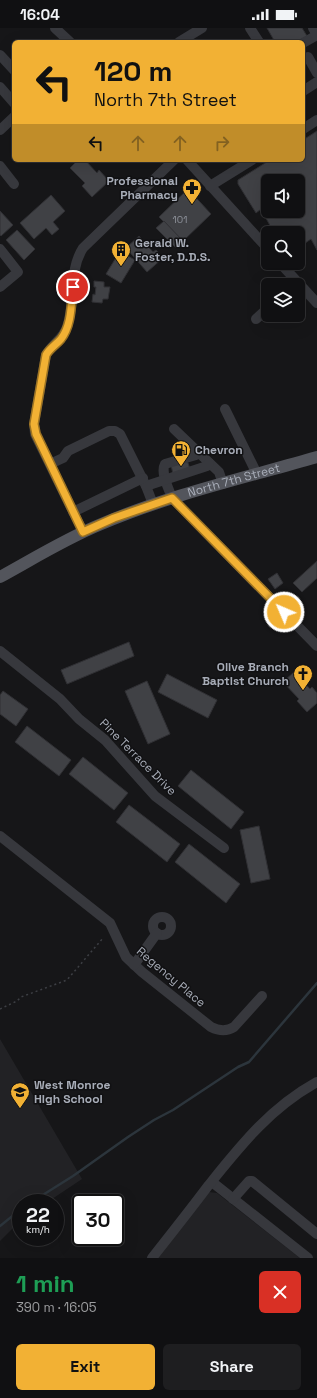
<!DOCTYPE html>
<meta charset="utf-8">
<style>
body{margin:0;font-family:"Space Grotesk",sans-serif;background:#1e1e20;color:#f1f3f6;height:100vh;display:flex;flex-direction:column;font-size:15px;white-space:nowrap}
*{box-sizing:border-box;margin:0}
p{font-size:13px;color:#9c9d9f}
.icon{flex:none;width:22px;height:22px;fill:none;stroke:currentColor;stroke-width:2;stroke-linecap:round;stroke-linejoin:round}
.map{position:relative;height:1230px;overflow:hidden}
.drawer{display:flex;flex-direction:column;background:#101012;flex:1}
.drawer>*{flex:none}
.guide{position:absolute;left:12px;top:12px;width:293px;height:122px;border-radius:6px;box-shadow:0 4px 16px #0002,0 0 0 1px #303032;background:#f2b134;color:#111;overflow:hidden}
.fabs{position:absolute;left:261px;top:146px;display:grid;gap:8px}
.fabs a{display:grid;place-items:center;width:44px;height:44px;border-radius:6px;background:#101012;box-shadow:0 4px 16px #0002,0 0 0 1px #303032;font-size:20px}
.speed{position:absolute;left:12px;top:1166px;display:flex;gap:8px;font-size:20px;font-weight:700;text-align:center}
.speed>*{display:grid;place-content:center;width:52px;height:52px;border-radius:50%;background:#101012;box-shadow:0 4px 16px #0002,0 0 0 1px #303032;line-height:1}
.speed small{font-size:10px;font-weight:400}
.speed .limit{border:2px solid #111;border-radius:6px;background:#fff;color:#111}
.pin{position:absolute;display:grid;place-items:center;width:34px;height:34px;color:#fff;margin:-17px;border:2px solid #fff;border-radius:50%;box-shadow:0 1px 4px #0007}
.me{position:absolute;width:44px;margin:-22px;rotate:315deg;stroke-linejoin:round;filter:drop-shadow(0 0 3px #0008)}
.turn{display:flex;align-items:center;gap:14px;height:84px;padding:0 16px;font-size:18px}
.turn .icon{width:52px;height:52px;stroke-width:2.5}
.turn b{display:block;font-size:28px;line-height:34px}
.lanes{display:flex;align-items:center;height:38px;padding:0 16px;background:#0003;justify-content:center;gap:20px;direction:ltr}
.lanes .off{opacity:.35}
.round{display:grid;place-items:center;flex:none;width:42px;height:42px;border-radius:6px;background:#1e1e20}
.headline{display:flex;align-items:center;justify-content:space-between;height:68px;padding:0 16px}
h1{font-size:24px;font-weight:700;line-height:30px;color:#1e9e55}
.action{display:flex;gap:8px;margin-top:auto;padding:8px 16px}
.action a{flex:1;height:46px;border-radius:6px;background:#f2b134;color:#111;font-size:16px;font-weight:700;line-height:46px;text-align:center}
.action a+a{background:#1e1e20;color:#f1f3f6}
.status{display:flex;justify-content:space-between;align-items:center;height:28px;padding:0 20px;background:#101012;direction:ltr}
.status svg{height:11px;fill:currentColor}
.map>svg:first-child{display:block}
.built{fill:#222225}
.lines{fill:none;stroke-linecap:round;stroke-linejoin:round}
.stream{stroke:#2c353c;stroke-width:2.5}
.building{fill:#404145;stroke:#303034;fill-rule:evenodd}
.path{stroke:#3d3f44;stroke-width:1.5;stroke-dasharray:2 3;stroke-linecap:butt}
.minor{stroke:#37383d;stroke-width:10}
.major{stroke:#53555c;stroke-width:12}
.route-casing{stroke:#9d7322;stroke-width:10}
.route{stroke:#f2b134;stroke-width:7}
.labels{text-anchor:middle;stroke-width:3;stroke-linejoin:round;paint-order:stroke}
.number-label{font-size:10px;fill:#8e929b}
.poi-label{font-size:12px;font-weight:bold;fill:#a8adb8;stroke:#111113;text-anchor:start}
.street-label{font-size:12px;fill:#a8adb8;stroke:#111113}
</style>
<div class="status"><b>16:04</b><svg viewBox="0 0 49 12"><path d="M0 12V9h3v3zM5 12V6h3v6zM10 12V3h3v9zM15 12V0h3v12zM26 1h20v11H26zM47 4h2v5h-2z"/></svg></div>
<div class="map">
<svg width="317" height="1230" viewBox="0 0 317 1230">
<rect width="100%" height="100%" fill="#161618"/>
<g class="built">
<polygon points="0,1011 82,1151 46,1175 21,1175 21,1192 0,1213"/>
<polygon points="209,1164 217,1165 300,1230 156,1230"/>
</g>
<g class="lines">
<g class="stream">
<polyline points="30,1175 73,1148 128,1109 154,1092 173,1082 238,1039 249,1034 317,955"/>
<polyline points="0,1198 21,1181"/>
</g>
</g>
<g class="building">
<polygon points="267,0 302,0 307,8 297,14 275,14"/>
<path d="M317,103v119l-6,-11 -13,9v-15h-18l-2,-4 -5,2 -12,-22 -5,4 -18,-29v-4l32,-20h33v-20zM268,153h30v30h-30z"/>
<polygon points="78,132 85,132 97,145 99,142 109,153 92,169 82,158 85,155 70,140"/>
<polygon points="188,161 211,186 183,213 159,189"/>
<polygon points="51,167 65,183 53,194 59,201 52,207 46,200 34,211 20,195"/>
<polygon points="0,183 13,197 1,208 0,207"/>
<polygon points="164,193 183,213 176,220 156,200"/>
<polygon points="17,202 35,221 24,232 6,212"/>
<polygon points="139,208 153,224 156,222 163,230 147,244 126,220"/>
<polygon points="126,227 135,232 121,255 106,246 117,228 123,232"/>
<polygon points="94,253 104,254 104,259 110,259 108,271 103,271 102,275 92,274 93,266 95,267 96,259 94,259"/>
<polygon points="187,432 190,441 173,446 171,437"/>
<polygon points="317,533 317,550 302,564 293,555"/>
<polygon points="277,545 283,555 275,561 268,551"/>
<polygon points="129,614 134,628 67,656 61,642"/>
<polygon points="294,644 310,661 312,659 317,665 317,675 307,684 297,673 299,671 283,654"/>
<polygon points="167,646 217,672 208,690 158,664"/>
<polygon points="147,653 170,706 148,716 125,663"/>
<polygon points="3,663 28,681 16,698 0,686 0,667"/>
<polygon points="27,698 71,732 59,748 15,714"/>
<polygon points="83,729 128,765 114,782 69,746"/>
<polygon points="191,742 244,784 231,801 178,758"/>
<polygon points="129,777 180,816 167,834 116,794"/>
<polygon points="259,798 270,851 251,855 240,802"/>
<polygon points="189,816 240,856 226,875 175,834"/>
</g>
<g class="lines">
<polyline class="path" points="0,981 17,973 21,969 67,952 103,910"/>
<g class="minor">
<polyline points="55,0 70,14"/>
<polyline points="250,0 259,14"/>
<polyline points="179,14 202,0"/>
<polyline points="303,15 317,7 313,0"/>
<polyline points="0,27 14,42"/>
<polyline points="303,32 308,29 317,45"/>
<polyline points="0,59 14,75"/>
<polyline points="303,63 317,54"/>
<polyline points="303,101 317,92"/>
<polyline points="0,102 14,89"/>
<polyline points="187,132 268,221"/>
<polyline points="0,138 14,156"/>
<polyline points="210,158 252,132"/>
<polyline points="0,221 18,244 0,259"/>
<polyline points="280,235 317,275"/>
<polyline points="256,291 268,280"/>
<polyline points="225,381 257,446"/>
<polyline points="174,401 219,444 223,456"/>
<path d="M198,424l-2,3 -31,9c-5,9 4,25 7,34l145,148"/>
<polyline points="50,436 63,430 68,423 109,403 115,403 120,406 146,458 153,476"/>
<polyline points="146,458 207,438 209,435"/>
<polyline points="73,484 143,450"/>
<path d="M83,504l-48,-98 -1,-10 12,-69c6,-11 17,-16 21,-28 9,-25 1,-56 16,-79l91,-88"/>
<polyline points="0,623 60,671 79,691 105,712 155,768 224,820"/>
<path d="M0,808l110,87 16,34 16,15 69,55c8,4 15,5 23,0l28,-31"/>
<circle cx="162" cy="898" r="9"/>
<polyline points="134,937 157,905"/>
<polyline points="212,1154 308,1230"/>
<polyline points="233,1171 249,1153 252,1153 317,1206"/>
<path d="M152,1230c19,-24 38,-48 56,-72 33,-41 62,-78 109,-104"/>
</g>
<path class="major" id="s1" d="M0,549c33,-18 65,-38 99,-52 70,-30 145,-47 218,-68"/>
</g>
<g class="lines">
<g class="route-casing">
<path id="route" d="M73,259c-2,17 -1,38 -12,52 -5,6 -11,9 -15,16l-12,69 2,10 47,98 31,-14 58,-20 112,114"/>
</g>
<use href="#route" class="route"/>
</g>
<defs>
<g id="pharmacy-pin" transform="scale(1)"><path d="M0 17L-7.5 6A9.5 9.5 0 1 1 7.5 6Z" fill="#f2b134" stroke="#111113"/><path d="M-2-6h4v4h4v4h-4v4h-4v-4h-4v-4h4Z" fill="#111"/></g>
<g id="building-pin" transform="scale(1)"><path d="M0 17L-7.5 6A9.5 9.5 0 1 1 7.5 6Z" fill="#f2b134" stroke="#111113"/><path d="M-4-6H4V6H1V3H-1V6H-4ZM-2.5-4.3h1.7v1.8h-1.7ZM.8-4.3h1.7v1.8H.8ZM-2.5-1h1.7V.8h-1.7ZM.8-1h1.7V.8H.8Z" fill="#111"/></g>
<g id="fuel-pin" transform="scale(1)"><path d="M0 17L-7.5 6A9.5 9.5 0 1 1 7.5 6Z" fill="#f2b134" stroke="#111113"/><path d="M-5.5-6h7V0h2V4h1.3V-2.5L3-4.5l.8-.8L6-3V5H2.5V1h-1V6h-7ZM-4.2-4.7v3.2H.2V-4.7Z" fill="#111"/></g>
<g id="church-pin" transform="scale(1)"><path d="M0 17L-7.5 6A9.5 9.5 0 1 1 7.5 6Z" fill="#f2b134" stroke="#111113"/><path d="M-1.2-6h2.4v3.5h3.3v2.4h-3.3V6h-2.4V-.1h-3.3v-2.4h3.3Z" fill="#111"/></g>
<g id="school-pin" transform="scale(1)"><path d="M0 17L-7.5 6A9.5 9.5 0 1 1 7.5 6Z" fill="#f2b134" stroke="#111113"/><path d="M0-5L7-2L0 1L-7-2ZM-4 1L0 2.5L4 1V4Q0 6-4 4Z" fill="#111"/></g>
</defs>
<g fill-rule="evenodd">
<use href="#pharmacy-pin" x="192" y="160"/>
<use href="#building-pin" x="121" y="222"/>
<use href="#fuel-pin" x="181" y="422"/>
<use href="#church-pin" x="303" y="646"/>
<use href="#school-pin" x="20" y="1064"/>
</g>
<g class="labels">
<g class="number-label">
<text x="180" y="195">101</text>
</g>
<g class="poi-label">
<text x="178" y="157" text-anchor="end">Professional<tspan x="178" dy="14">Pharmacy</tspan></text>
<text x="135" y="219">Gerald W.<tspan x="135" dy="14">Foster, D.D.S.</tspan></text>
<text x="195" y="426">Chevron</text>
<text x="289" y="643" text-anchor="end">Olive Branch<tspan x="289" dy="14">Baptist Church</tspan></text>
<text x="34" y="1061">West Monroe<tspan x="34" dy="14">High School</tspan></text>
</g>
<g class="street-label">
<text dy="4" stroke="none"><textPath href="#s1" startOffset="254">North 7th Street</textPath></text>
<text transform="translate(138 729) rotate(45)" y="4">Pine Terrace Drive</text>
<text transform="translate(171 949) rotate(40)" y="4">Regency Place</text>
</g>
</g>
</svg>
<div class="fabs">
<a><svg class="icon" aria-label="sound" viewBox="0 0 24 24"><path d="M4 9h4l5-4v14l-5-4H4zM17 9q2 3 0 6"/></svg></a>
<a><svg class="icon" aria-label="search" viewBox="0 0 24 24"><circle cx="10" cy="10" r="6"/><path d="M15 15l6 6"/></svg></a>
<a><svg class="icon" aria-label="layers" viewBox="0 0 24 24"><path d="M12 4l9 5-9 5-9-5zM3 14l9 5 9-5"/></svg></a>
</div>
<div class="speed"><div>22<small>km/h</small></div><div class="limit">30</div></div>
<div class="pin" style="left:73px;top:259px;background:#d93025"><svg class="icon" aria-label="arrive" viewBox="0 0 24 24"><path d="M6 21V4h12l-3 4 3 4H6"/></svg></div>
<svg class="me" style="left:284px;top:584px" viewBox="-20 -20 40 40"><circle r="17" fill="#f2b134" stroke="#fff" stroke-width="3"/><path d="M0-11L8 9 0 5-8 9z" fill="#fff"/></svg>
<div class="guide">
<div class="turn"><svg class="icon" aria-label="left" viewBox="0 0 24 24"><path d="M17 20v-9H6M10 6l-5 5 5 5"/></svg><div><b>120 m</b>North 7th Street</div></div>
<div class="lanes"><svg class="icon" aria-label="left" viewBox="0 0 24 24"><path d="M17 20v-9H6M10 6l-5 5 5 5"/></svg><svg class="icon off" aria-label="ahead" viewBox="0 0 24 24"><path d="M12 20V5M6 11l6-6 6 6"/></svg><svg class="icon off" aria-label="ahead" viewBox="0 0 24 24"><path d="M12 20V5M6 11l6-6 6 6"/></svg><svg class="icon off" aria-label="right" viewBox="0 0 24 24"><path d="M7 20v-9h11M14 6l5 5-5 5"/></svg></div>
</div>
</div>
<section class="drawer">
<div class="headline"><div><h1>1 min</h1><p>390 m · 16:05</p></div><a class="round" style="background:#d93025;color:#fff"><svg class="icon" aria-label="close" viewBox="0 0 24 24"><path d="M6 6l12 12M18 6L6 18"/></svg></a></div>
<div class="action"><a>Exit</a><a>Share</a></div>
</section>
